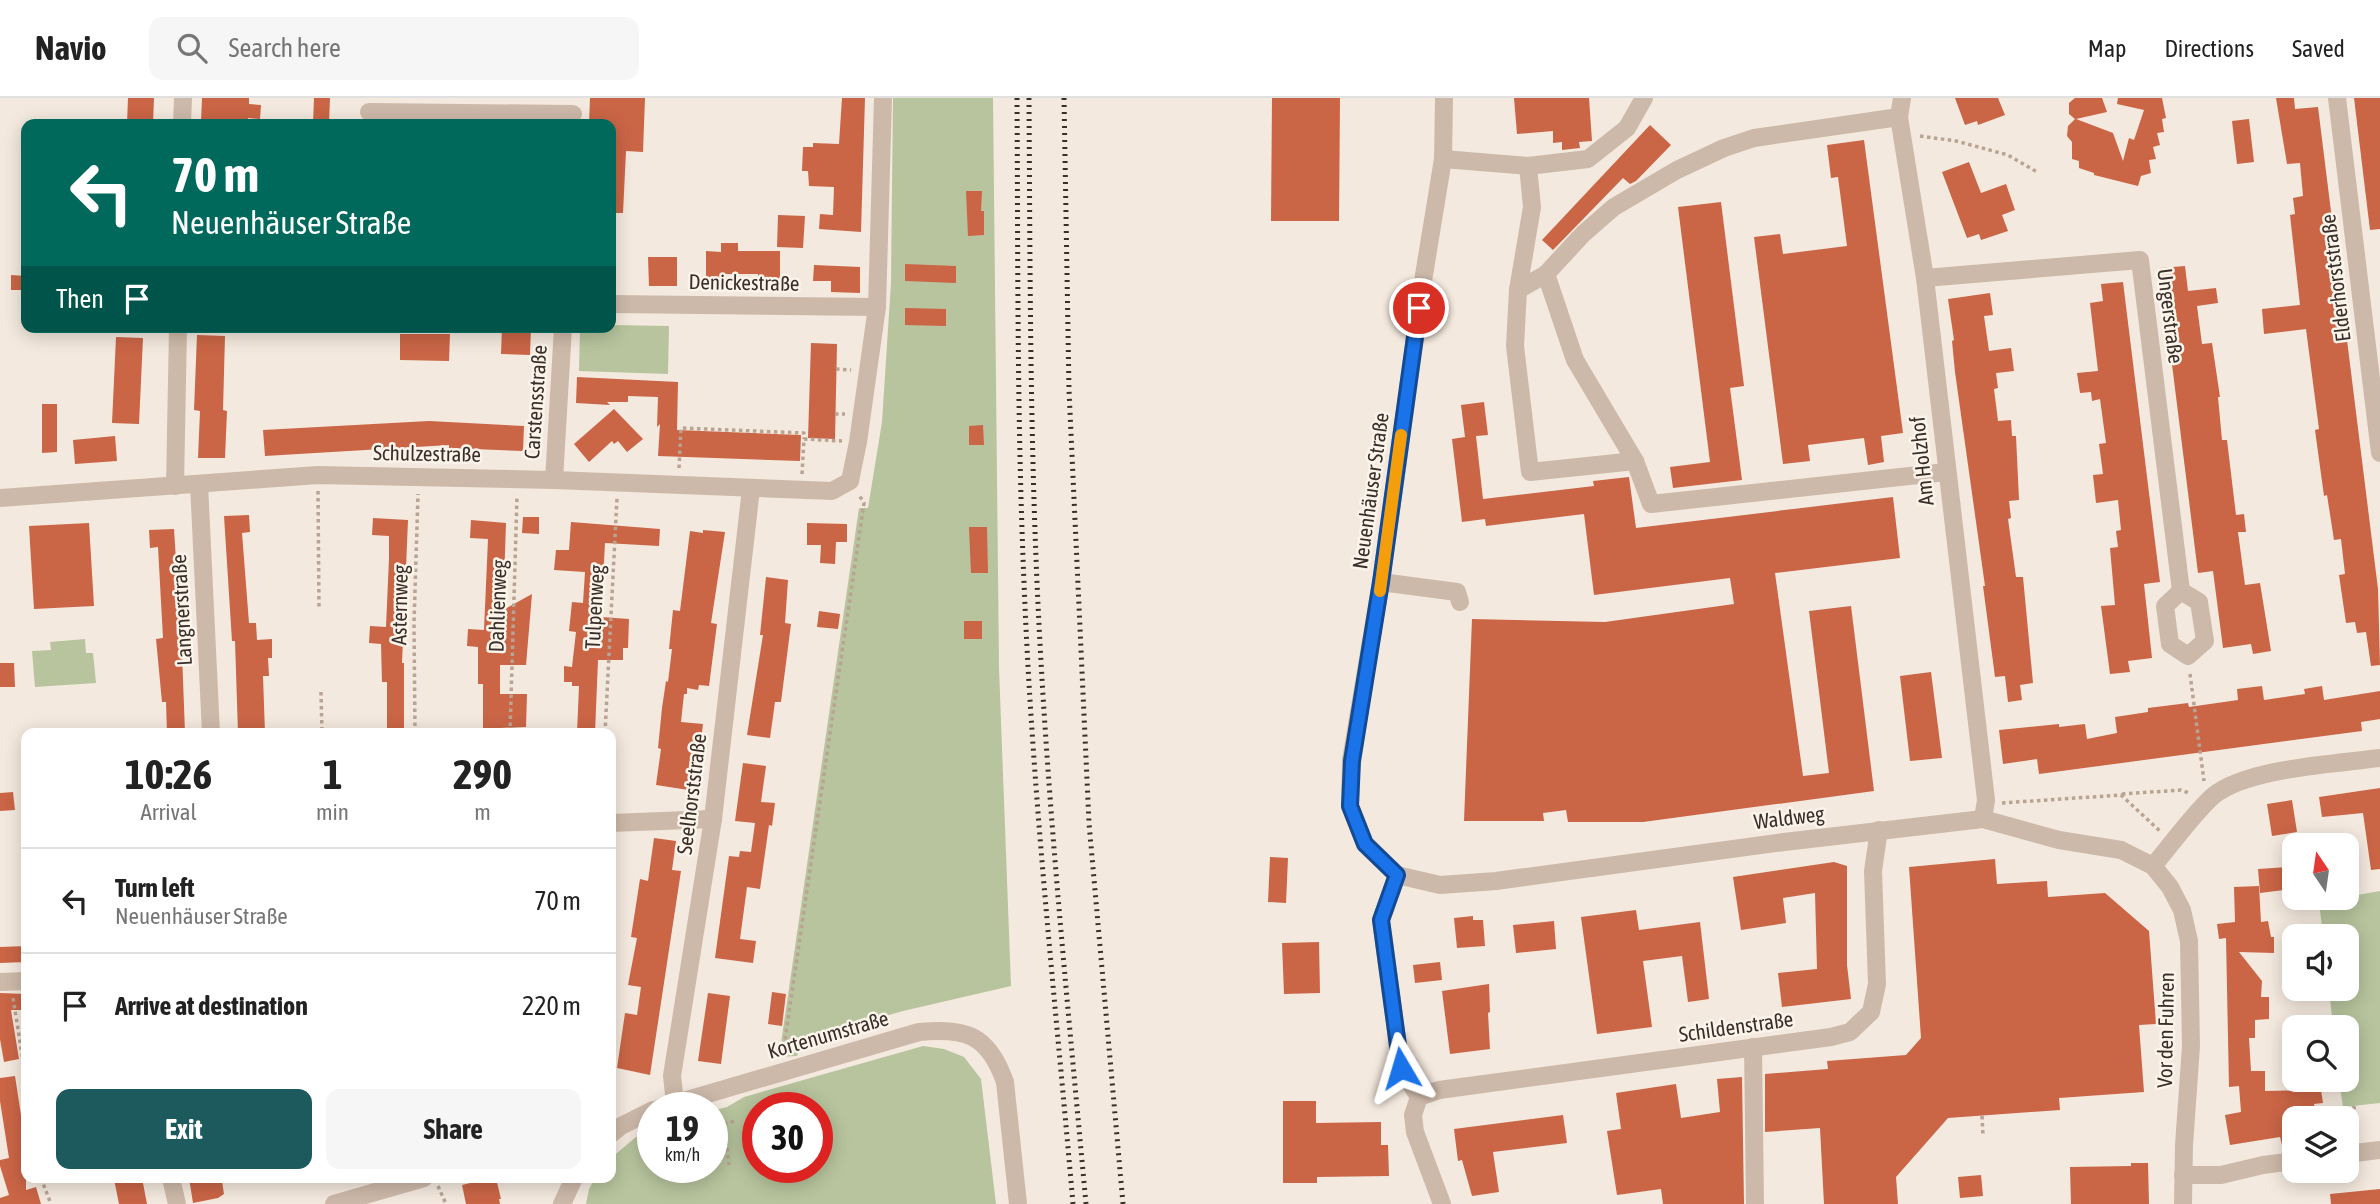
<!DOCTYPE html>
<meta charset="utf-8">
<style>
body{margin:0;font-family:"Asap Condensed",sans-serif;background:#f6f6f6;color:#222;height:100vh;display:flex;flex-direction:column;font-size:26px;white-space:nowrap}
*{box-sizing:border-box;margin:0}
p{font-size:23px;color:#767676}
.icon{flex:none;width:38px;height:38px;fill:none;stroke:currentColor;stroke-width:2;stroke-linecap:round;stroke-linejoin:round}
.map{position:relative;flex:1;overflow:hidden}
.side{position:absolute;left:21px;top:630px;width:595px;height:455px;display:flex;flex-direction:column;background:#fff;border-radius:14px;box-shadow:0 4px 18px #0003}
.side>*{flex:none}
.guide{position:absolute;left:21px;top:21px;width:595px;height:214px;border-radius:14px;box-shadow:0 4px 18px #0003;background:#00695c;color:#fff;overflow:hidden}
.needle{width:46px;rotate:347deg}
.controls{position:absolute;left:2282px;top:735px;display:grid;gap:14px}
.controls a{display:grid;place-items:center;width:77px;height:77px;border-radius:14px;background:#fff;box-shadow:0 4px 18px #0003;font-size:35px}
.speed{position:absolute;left:637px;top:994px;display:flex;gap:14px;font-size:35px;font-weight:700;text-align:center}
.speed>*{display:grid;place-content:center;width:91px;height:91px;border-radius:50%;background:#fff;box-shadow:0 4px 18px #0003;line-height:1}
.speed small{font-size:18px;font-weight:400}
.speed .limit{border:10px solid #d22;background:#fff;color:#111}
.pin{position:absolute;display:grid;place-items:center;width:60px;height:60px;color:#fff;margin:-30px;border:4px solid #fff;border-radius:50%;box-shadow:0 2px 7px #0007}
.me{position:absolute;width:77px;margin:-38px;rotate:353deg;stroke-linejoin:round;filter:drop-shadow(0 0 5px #0008)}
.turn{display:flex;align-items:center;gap:24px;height:147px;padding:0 35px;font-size:32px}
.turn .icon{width:91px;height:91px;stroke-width:2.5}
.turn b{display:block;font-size:49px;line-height:60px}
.then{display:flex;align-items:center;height:66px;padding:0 35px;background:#0003;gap:14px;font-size:26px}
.eta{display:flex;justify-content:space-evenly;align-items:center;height:119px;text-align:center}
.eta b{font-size:42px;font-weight:700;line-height:49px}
.cta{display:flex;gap:14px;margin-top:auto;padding:14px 35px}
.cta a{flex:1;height:80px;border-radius:14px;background:#1d5a5d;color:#fff;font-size:28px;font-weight:700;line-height:80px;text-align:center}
.cta a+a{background:#f6f6f6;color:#222}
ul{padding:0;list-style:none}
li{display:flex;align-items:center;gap:21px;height:105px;padding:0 35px;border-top:2px solid #e0e0e0}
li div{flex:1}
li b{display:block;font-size:26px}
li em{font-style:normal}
header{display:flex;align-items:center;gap:42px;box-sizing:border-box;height:98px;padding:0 35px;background:#fff;border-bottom:2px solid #e0e0e0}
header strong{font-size:33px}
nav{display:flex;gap:38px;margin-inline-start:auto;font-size:24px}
.search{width:490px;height:63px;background:#f6f6f6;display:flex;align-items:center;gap:18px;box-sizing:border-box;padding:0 24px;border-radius:14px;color:#767676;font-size:26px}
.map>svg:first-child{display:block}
.green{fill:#b7c49d;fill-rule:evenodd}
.building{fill:#ca6546}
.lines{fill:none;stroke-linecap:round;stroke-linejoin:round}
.path{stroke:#b9a393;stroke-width:3.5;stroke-dasharray:3.5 3.5;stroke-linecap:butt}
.minor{stroke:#cdb9a9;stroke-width:18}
.rail{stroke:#3a2e29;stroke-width:5;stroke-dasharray:2 5;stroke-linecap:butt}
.route-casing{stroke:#114b97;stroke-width:18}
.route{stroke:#1a73e8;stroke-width:12}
.slow{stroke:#f59e0b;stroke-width:12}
.labels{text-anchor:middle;stroke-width:5;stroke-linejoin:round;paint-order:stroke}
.street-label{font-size:21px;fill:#3a2e29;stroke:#fbf4eb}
</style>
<header>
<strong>Navio</strong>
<div class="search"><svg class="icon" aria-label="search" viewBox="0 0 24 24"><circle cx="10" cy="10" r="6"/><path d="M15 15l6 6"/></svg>Search here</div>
<nav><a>Map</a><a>Directions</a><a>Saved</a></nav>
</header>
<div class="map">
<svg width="2380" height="1106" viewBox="0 0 2380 1106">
<rect width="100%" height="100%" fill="#f4e9de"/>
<g class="green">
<polygon points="893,0 993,0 999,570 1011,888 903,913 804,941 797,958 779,959 859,410 868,410 882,324 891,185"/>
<polygon points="611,227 669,228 668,276 579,273 580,229 611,229"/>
<polygon points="85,541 86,555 93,555 96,585 35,589 32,553 51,552 50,544"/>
<polygon points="2380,793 2380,1005 2343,1009 2339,982 2347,982 2347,929 2333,929 2329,891 2347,891 2347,838 2323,838 2319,804"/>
<path d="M923,948l21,3 20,8 17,22 15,125h-410l3,-15 6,-11h16v-20l25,-21 17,-7v37h59v-56l15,-4 17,-10zM758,1010h59v59h-59z"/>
</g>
<g class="building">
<polygon points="128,0 154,0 153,26 127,26"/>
<polygon points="202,0 249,0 249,6 261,7 260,21 248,20 248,26 209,26 209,24 201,24"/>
<polygon points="314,0 330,0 329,26 313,26"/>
<polygon points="590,0 645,0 643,54 626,53 623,115 611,115 611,26 589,26"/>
<polygon points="842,0 865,0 861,134 819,131 820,116 833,117 834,89 809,88 808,73 802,73 803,49 813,49 813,45 839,46"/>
<polygon points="1272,0 1340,0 1339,123 1271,123"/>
<polygon points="1514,0 1589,0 1592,43 1579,44 1580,50 1562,52 1562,44 1553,45 1553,33 1517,36"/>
<polygon points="1955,0 1998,0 2005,17 1978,27 1977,23 1965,27"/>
<polygon points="2075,0 2102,0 2107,14 2076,21 2113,35 2123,63 2129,40 2134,42 2144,12 2117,6 2118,0 2162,0 2166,20 2162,21 2164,34 2157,35 2160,47 2153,49 2156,61 2149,62 2151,75 2141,78 2138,88 2094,77 2094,75 2079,70 2079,63 2072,61 2072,44 2067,38 2068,28 2075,21 2069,16 2069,5"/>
<polygon points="2276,0 2294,0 2295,11 2318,9 2378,491 2380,567 2371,568 2366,534 2357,535 2355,524 2346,525 2339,477 2345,476 2341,441 2334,442 2327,397 2324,398 2315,332 2319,331 2306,231 2264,236 2262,211 2300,207 2290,117 2295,116 2293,100 2303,98 2300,65 2287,66"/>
<polygon points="2354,0 2380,0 2380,131 2370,132"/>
<polygon points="2249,21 2254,64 2237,66 2232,23"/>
<polygon points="1650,27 1671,47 1636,83 1630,86 1623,80 1553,152 1542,142"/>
<polygon points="1864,42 1903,335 1881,338 1884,364 1868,367 1864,340 1808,347 1810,363 1783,366 1754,139 1780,136 1783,156 1847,148 1838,79 1831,80 1827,47"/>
<polygon points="1969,64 1981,95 2006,86 2015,112 2002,117 2008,133 1981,142 1979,136 1967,140 1942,74"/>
<polygon points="966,93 982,93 981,113 984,113 984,137 968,138"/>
<polygon points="1721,104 1744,288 1730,290 1742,382 1673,390 1670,369 1710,364 1678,109"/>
<polygon points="778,117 805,118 803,150 777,149"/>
<polygon points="721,145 738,145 738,153 780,153 780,190 758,190 758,176 726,176 726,191 706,190 706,153 721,154"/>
<polygon points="648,159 677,159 677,188 649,188"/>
<polygon points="905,166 956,168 956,185 905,183"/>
<polygon points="814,167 860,169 860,195 831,194 831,183 813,183"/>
<polygon points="2185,168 2188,193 2216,190 2218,205 2197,208 2202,246 2212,245 2220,299 2218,299 2222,342 2227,342 2236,417 2244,416 2246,434 2238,434 2245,487 2260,485 2271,553 2253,556 2251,546 2223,550 2213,473 2198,475 2160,170"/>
<polygon points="11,177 26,178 26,192 11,192"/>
<polygon points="2123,184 2160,484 2144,486 2152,560 2128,563 2130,574 2110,576 2101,508 2115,507 2110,450 2118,449 2116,433 2121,432 2118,402 2096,405 2093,377 2103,376 2099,346 2106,345 2100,301 2092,303 2091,294 2080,295 2077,275 2098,273 2090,205 2103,203 2101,186"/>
<polygon points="1990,195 1993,217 1984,218 1989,253 2011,250 2014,273 1996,275 1998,290 1994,291 1998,323 2011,322 2012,338 2016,338 2019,402 2009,403 2011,420 2008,421 2016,479 2023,479 2033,585 2020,587 2022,602 2008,604 2005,578 1995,579 1983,488 1985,488 1955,274 1952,243 1954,242 1948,201"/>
<polygon points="905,210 946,211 946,228 905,227"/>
<polygon points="502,229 531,229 530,257 501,256"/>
<polygon points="400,236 450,236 449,263 400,262"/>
<polygon points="197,237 225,238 223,312 227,313 225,360 198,360 200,313 194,312"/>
<polygon points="116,239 143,240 139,326 112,325"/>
<polygon points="811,245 837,246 835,341 808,340"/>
<polygon points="577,279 678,284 677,332 801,337 800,363 658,358 660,326 657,329 658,299 628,298 628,304 607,304 610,307 576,305"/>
<polygon points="1484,304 1488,337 1476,338 1483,401 1594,388 1593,383 1629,379 1636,430 1893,399 1900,460 1775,475 1803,678 1829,675 1809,513 1851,508 1874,693 1643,724 1568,724 1566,712 1543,715 1544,723 1464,723 1472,521 1605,524 1734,506 1730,480 1594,497 1584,416 1486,428 1485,421 1462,424 1452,341 1465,339 1461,307"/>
<polygon points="42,306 57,306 57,354 42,355"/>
<polygon points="614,311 643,341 627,354 618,343 614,346 612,343 589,364 574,346"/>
<polygon points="429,323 524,328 523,353 449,350 449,347 265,358 263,332"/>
<polygon points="983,327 984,347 969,347 969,328"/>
<polygon points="115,338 117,363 75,366 73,342"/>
<polygon points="249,417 250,434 242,435 249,525 256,525 257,542 272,541 272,560 268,560 269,578 263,578 265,635 238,635 235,543 232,543 224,418"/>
<polygon points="523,419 539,419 539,436 522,435"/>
<polygon points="373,420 408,422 402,565 404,565 404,635 387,635 387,584 382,584 381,546 369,545 370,528 386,529 389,460 389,438 372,437"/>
<polygon points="471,422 506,425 503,512 532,496 526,567 500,567 500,596 527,596 526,629 500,630 500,635 483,635 483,586 478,586 478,549 467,548 468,531 484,532 488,441 470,440"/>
<polygon points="571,424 660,431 659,448 605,445 601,519 629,521 628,550 623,550 623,562 598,562 595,635 577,635 579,588 572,588 572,584 564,584 564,568 572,569 576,534 569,533 572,504 583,505 585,474 554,472 556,452 569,452"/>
<polygon points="89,425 94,508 34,511 29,428"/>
<polygon points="807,425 847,426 847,444 836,444 835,466 820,465 821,447 807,447"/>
<polygon points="969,429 987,429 988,475 971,475"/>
<polygon points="174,431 182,555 185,635 167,635 166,604 162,604 156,541 163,540 158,449 150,450 149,432"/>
<polygon points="703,432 725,434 711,525 717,526 709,588 699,587 698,592 687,590 687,596 684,596 681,624 703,626 695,693 656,687 661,651 658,650 662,610 666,583 668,584 672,551 669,551 673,512 680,513 690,433 703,435"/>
<polygon points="766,479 788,482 785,525 791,526 781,604 775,604 770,640 747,637 763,537 760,537"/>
<polygon points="819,513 840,516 838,531 817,529"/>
<rect x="964" y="523" width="18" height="18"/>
<polygon points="0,565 14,565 15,589 0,589"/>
<polygon points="1931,574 1942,660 1910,663 1900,578"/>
<polygon points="2262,588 2264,602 2305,596 2304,591 2322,588 2324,602 2380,593 2380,621 2361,624 2362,633 2039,676 2037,661 2003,666 1999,632 2059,626 2059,629 2085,626 2087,641 2117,635 2115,619 2148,614 2148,610 2188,605 2189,609 2238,602 2237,591"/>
<polygon points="743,665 766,668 761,704 775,705 772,728 769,727 760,791 747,789 740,841 756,843 753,865 715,860 729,758 739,759 740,753 751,754 755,725 735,723"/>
<polygon points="2380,690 2380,771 2371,772 2363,715 2322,719 2319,699"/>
<polygon points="13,694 15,712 0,713 0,695"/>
<polygon points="2292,702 2297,734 2272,738 2267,706"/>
<polygon points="654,740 676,743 672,772 681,773 650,977 617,970 625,915 637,917 641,889 628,887 637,840 631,839 640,781 648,783"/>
<polygon points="1270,759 1288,760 1286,805 1268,804"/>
<polygon points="1995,761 1997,786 2047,783 2048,799 2105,795 2149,833 2156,926 2139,927 2144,994 2059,1000 2060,1012 1948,1020 1896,1079 1898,1106 1824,1106 1820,1030 1765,1034 1765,976 1828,971 1827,963 1906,957 1921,940 1909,769"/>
<polygon points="1834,764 1847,768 1847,867 1851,901 1782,909 1778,875 1817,871 1815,795 1783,800 1786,825 1741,832 1733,779"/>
<polygon points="2288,769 2292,791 2260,795 2258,771"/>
<polygon points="2259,788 2261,824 2268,823 2271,839 2274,839 2274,855 2239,854 2262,883 2261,899 2269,899 2269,921 2255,922 2255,940 2249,940 2251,973 2265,973 2265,993 2321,992 2323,1005 2314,1006 2317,1020 2294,1020 2294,1045 2282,1047 2280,1039 2230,1047 2225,1017 2241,1014 2239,988 2229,989 2226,840 2219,841 2217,826 2235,824 2234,789"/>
<polygon points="1636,812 1639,832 1700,824 1709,901 1688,904 1682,858 1643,863 1652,929 1597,936 1581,819"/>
<polygon points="1473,818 1473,822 1483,822 1485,848 1457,850 1454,820"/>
<polygon points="1554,823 1556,851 1516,855 1513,827"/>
<polygon points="1319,844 1320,895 1284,896 1282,845"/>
<polygon points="26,848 26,864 0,865 0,849"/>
<polygon points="1440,864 1442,882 1415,885 1413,867"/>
<polygon points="1489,886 1490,914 1488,915 1490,951 1450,956 1442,893"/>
<polygon points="772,894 786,896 782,928 768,926"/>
<polygon points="0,895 26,896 26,912 11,912 19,961 4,964 0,941"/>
<polygon points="708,895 730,898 721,966 698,963"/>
<polygon points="15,978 26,1050 26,1092 36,1089 41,1106 0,1106 0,1100 9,1097 0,1068 0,1062 9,1060 0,1003 0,980"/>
<polygon points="1742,979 1744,1106 1663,1106 1661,1091 1617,1097 1607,1033 1621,1031 1616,995 1676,986 1681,1020 1720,1014 1717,981"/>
<polygon points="1283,1003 1316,1003 1316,1025 1381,1024 1381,1047 1388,1047 1389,1078 1317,1079 1317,1085 1283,1085"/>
<polygon points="1563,1017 1567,1045 1493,1054 1499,1094 1472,1098 1462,1062 1458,1063 1454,1031"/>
<polygon points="2131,1065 2148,1065 2149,1106 2071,1106 2070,1069 2131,1068"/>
<polygon points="1981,1077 1983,1098 1960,1100 1958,1079"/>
<polygon points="125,1080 142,1080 147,1106 119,1106 114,1081"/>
<polygon points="189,1080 206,1080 207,1085 222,1083 224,1096 218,1100 193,1105"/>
<polygon points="491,1080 496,1080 501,1101 499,1101 500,1106 466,1106 462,1087"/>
<polygon points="2380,1091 2380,1106 2331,1106 2330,1096"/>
</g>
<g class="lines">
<g class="path">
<polyline points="1920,38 1956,43 2008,57 2037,74"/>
<polyline points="836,271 851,272"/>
<polyline points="835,316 845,316"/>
<polyline points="679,370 681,330 804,335 804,341"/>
<polyline points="802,376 804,341 842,343"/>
<polyline points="318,393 319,510"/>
<polyline points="2190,576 2204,683"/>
<polyline points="321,594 322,635"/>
<polyline points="415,635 414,525 418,396"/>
<polyline points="510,635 517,399"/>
<polyline points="605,635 617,400"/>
<polyline points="2122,696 2181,692 2191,696"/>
<polyline points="2002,705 2121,697 2161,734"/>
<polyline points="13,900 26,981"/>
<polyline points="783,955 864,405 859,397"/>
<polyline points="2354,1008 2355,1039"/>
<polyline points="1982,1018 1983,1038"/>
<polyline points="712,1023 723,1020 727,1050 712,1055"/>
<polyline points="724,1026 735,1023"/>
<polyline points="712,1032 724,1028"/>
<polyline points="712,1041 725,1037"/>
<polyline points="712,1047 726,1042"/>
<polyline points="727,1050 729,1067"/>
<polyline points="675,1069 682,1069"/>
<polyline points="41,1080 51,1106"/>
<polyline points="438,1088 446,1106"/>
</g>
<g class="minor">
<polyline points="1444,0 1443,61 1423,183 1381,484 1351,662 1350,708 1365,746 1397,777 1440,787 1496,783 1784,744 1983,721 2059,742 2121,752 2153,768 2170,789 2182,812 2189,843 2191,948 2184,1047 2183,1106"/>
<polyline points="1902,0 1899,19 1925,180 1986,702 1983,721"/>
<polyline points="2337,0 2380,355"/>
<polyline points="369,14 573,16"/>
<polyline points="182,26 183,0"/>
<polyline points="1443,61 1528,68 1588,61 1627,30 1644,0"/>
<polyline points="1528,68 1532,109 1518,192 1515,248 1530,374 1635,363"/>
<polyline points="1546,176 1575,262 1635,363 1651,406 1946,374"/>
<polyline points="1925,180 2140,162 2181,493 2165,508 2170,546 2188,558 2205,543 2199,504 2181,493"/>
<polyline points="1518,192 1546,176 1583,136 1614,109 1677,72 1724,50 1754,40 1899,19"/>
<polyline points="611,206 877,209"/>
<polyline points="554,382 563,229"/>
<polyline points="199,386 211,635"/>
<polyline points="175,388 178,229"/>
<polyline points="0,400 318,377 554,382 832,393 850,383 858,344 877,209 883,0"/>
<polyline points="1381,484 1457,494 1460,504"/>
<polyline points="611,725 713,721"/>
<path d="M2153,768c18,-21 40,-52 60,-70 34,-28 122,-32 167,-38"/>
<polyline points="1397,777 1381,822 1401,970 1419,999"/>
<polyline points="0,884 26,883"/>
<polyline points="1753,949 1755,1106"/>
<polyline points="675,1005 672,978 713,721 751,391"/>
<path d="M660,1010l259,-76c47,-4 69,2 86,50l13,122"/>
<polyline points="611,1036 621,1028 653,1012"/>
<polyline points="2347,1056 2380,1052"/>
<polyline points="2183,1077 2221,1077 2263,1067 2294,1063"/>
<polyline points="171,1080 177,1106"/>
<polyline points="334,1106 424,1080"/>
<polyline points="562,1106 574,1080"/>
<polyline points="1442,1106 1415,1034 1413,1017 1419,999 1439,992 1831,939 1850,934 1871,914 1877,886 1873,773 1879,732"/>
</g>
<g class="rail">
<path d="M1017,0c1,161 0,323 7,484 8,208 31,415 49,622"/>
<path d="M1029,0c1,161 1,323 8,484 9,208 30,415 49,622"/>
<polyline points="1064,0 1069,292 1089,725 1123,1106"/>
</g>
</g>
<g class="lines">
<g class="route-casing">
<polyline id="route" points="1401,970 1381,822 1397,777 1365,746 1350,708 1352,663 1381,484 1419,210"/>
</g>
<use href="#route" class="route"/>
<polyline class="slow" points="1380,493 1401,337"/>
</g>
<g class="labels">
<g class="street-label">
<text transform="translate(2336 180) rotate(-97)" y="7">Elderhorststraße</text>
<text transform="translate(744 185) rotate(1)" y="7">Denickestraße</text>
<text transform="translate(2170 218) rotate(83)" y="7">Ungerstraße</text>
<text transform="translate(536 304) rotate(-86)" y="7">Carstensstraße</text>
<text transform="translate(427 356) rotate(1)" y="7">Schulzestraße</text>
<text transform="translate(1922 363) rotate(-96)" y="7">Am Holzhof</text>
<text transform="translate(1371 393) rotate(-82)" y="7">Neuenhäuser Straße</text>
<text transform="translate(400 507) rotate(-89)" y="7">Asternweg</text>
<text transform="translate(498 508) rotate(-88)" y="7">Dahlienweg</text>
<text transform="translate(595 509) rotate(-87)" y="7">Tulpenweg</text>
<text transform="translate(182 512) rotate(-93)" y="7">Langnerstraße</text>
<text transform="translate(692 696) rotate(-83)" y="7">Seelhorststraße</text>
<text transform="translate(1789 720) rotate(-7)" y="7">Waldweg</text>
<text transform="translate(1736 929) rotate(-8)" y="7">Schildenstraße</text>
<text transform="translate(2166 932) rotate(-89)" y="7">Vor den Fuhren</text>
<text transform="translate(828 937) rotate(-16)" y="7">Kortenumstraße</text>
</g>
</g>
</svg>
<div class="controls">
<a><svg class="needle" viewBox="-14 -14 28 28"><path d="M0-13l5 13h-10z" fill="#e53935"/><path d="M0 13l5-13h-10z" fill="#767676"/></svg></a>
<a><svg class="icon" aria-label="sound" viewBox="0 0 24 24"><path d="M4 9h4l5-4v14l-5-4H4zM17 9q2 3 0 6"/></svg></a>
<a><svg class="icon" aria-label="search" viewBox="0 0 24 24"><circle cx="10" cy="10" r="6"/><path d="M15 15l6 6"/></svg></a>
<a><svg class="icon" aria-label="layers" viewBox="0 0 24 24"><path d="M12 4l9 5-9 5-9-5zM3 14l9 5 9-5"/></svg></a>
</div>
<div class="speed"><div>19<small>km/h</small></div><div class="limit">30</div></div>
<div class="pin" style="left:1419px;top:210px;background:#d93025"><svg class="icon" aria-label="arrive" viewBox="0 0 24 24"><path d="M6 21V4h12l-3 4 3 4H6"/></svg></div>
<svg class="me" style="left:1401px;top:970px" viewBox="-20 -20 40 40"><path d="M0-17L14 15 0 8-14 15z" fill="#1a73e8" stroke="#fff" stroke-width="4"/></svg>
<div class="guide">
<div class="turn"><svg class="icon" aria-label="left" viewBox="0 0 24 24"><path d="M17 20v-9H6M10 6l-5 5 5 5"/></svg><div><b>70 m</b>Neuenhäuser Straße</div></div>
<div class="then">Then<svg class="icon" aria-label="arrive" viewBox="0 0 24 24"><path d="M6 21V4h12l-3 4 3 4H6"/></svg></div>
</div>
<section class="side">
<div class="eta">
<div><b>10:26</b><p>Arrival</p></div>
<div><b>1</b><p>min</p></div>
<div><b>290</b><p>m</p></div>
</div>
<ul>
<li><svg class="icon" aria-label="left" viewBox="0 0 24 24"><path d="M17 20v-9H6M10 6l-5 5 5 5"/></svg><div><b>Turn left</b><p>Neuenhäuser Straße</p></div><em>70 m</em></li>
<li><svg class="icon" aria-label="arrive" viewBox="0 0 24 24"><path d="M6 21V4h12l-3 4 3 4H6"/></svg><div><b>Arrive at destination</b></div><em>220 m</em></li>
</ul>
<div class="cta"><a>Exit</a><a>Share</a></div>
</section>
</div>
